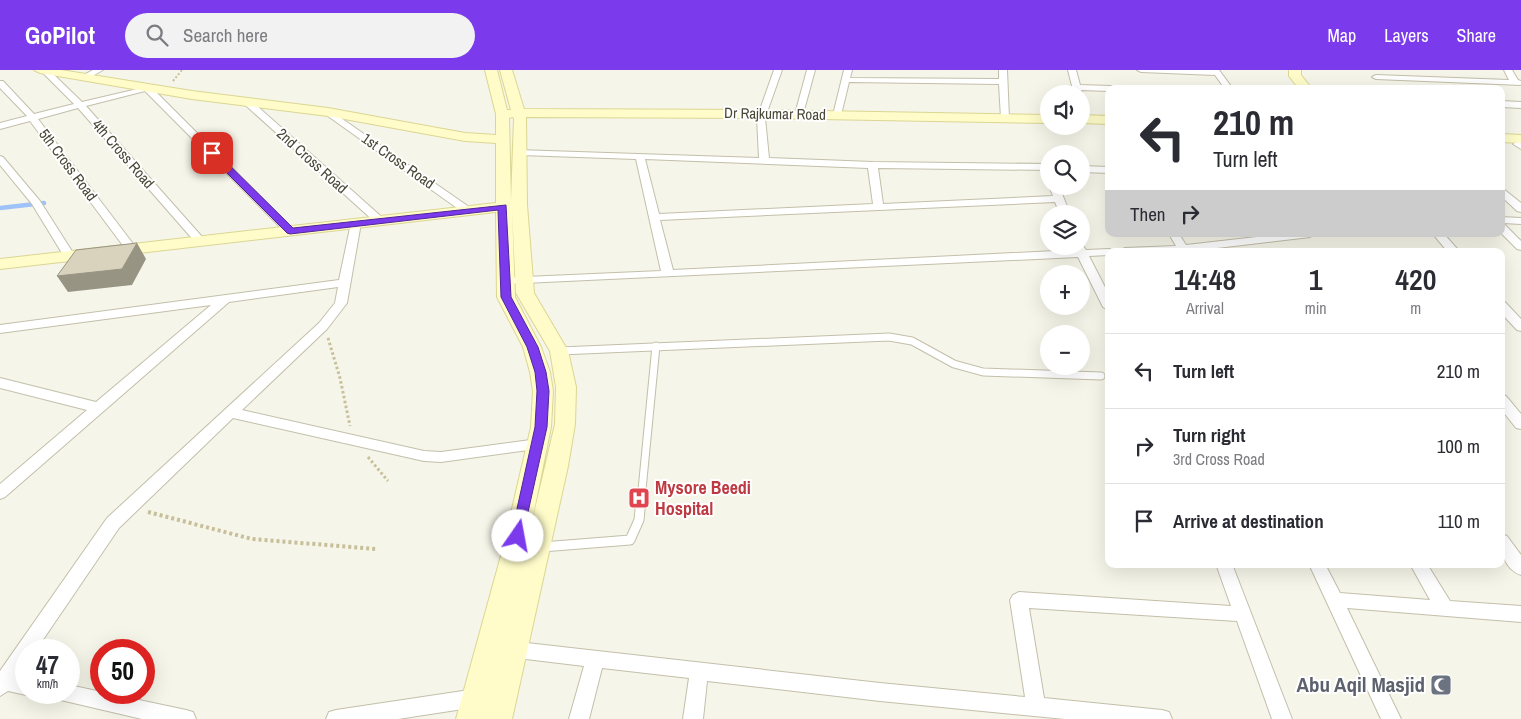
<!DOCTYPE html>
<meta charset="utf-8">
<style>
body{margin:0;font-family:"Archivo Narrow",sans-serif;background:#f2f2f3;color:#2b2b33;height:100vh;display:flex;flex-direction:column;font-size:19px;white-space:nowrap}
*{box-sizing:border-box;margin:0}
p{font-size:16px;color:#7c7c81}
.icon{flex:none;width:28px;height:28px;fill:none;stroke:currentColor;stroke-width:2;stroke-linecap:round;stroke-linejoin:round}
.map{position:relative;flex:1;overflow:hidden}
.drawer{position:absolute;left:1105px;top:178px;width:400px;height:320px;display:flex;flex-direction:column;background:#fff;border-radius:10px;box-shadow:0 5px 20px #0002}
.drawer>*{flex:none}
.guide{position:absolute;left:1105px;top:15px;width:400px;height:152px;border-radius:10px;box-shadow:0 5px 20px #0002;background:#fff;color:#2b2b33;overflow:hidden}
.buttons{position:absolute;left:1040px;top:15px;display:grid;gap:10px}
.buttons a{display:grid;place-items:center;width:50px;height:50px;border-radius:50%;background:#fff;box-shadow:0 5px 20px #0002;font-size:25px}
.speed{position:absolute;left:15px;top:569px;display:flex;gap:10px;font-size:25px;font-weight:700;text-align:center}
.speed>*{display:grid;place-content:center;width:65px;height:65px;border-radius:50%;background:#fff;box-shadow:0 5px 20px #0002;line-height:1}
.speed small{font-size:12px;font-weight:400}
.speed .limit{border:8px solid #d22;background:#fff;color:#111}
.pin{position:absolute;display:grid;place-items:center;width:42px;height:42px;color:#fff;margin:-21px;border-radius:10px;box-shadow:0 2px 8px #0006}
.me{position:absolute;width:55px;margin:-28px;rotate:12deg;stroke-linejoin:round;filter:drop-shadow(0 0 4px #0008)}
.turn{display:flex;align-items:center;gap:18px;height:105px;padding:0 25px;font-size:22px}
.turn .icon{width:65px;height:65px;stroke-width:2.5}
.turn b{display:block;font-size:35px;line-height:42px}
.then{display:flex;align-items:center;height:48px;padding:0 25px;background:#0003;gap:10px;font-size:19px}
.eta{display:flex;justify-content:space-evenly;align-items:center;height:85px;text-align:center}
.eta b{font-size:30px;font-weight:600;line-height:35px}
ul{padding:0;list-style:none}
li{display:flex;align-items:center;gap:15px;height:75px;padding:0 25px;border-top:1px solid #e1e1e2}
li div{flex:1}
li b{display:block;font-size:19px}
li em{font-style:normal}
header{display:flex;align-items:center;gap:30px;box-sizing:border-box;height:70px;padding:0 25px;background:#7c3aed;color:#fff}
header strong{font-size:24px}
nav{display:flex;gap:28px;margin-inline-start:auto;font-size:18px}
.search{width:350px;height:45px;background:#f2f2f3;display:flex;align-items:center;gap:12px;box-sizing:border-box;padding:0 18px;border-radius:28px;color:#7c7c81;font-size:19px}
.map>svg:first-child{display:block}
.lines{fill:none;stroke-linecap:round;stroke-linejoin:round}
.stream{stroke:#9fc3f9;stroke-width:4.5}
.lane-far1-casing{stroke:#c3bfaa;stroke-width:9}
.lane-casing{stroke:#c3bfaa;stroke-width:11}
.street-casing{stroke:#c3bfaa;stroke-width:2}
.secondary-casing{stroke:#dbd693;stroke-width:2}
.path-far2{stroke:#c6bf99;stroke-width:2;stroke-dasharray:2 2;stroke-linecap:butt}
.path-far1{stroke:#c6bf99;stroke-width:3;stroke-dasharray:2.5 2.5;stroke-linecap:butt}
.path{stroke:#c6bf99;stroke-width:4;stroke-dasharray:3 3;stroke-linecap:butt}
.lane-far1{stroke:#fff;stroke-width:7}
.lane{stroke:#fff;stroke-width:9}
.street{fill:#fff;fill-rule:evenodd}
.secondary{fill:#fffcca;fill-rule:evenodd}
.shaded-wall{fill:#989484}
.building{fill:#d9d3bd;stroke:#989484}
.route{fill:#7c3aed;stroke:#51269a}
.labels{text-anchor:middle;stroke-width:4;stroke-linejoin:round;paint-order:stroke}
.far-street-label{font-size:15px;fill:#4b4736;stroke:#fff}
.health-label{font-size:18px;font-weight:bold;fill:#be3a42;stroke:#fff;text-anchor:start}
.near-worship-label{font-size:21px;font-weight:bold;fill:#5b616d;stroke:#fff;text-anchor:end}
</style>
<header>
<strong>GoPilot</strong>
<div class="search"><svg class="icon" aria-label="search" viewBox="0 0 24 24"><circle cx="10" cy="10" r="6"/><path d="M15 15l6 6"/></svg>Search here</div>
<nav><a>Map</a><a>Layers</a><a>Share</a></nav>
</header>
<div class="map">
<svg width="1521" height="649" viewBox="0 0 1521 649">
<rect width="100%" height="100%" fill="#f6f5e9"/>
<g class="lines">
<polyline class="stream" points="0,138 44,133"/>
<g class="lane-far1-casing">
<g id="lane-far1">
<polyline points="560,281 889,267 912,271 954,294 983,302 1101,306"/>
<polyline points="641,430 656,276"/>
</g>
</g>
<g class="lane-casing">
<polyline id="lane" points="542,477 630,470 639,450 641,429"/>
</g>
<g class="street-casing">
<g id="street">
<polygon points="40,0 49,0 82,32 150,16 295,161 290,164 286,163 145,21 86,36 204,169 206,171 204,173 196,173 78,38 38,49 137,179 131,182 127,181 30,51 0,59 0,53 27,46 0,18 0,11 3,11 34,44 74,34"/>
<polygon points="93,0 103,0 87,9 80,7"/>
<path d="M774,0h8l-17,48 4,40 104,4 176,2v6l-171,-2 5,36 170,-8 -4,-10h10l11,28h-10l-5,-12 -395,18 13,50 402,-20 -2,-4h8v-3l5,7 23,-1 5,2h-5v4l-20,1 20,39v16l-6,-4 -25,-50 -577,27 -2,-2 2,-2 4,-2 156,-7 -25,-112 -116,-4 -3,-1v-4l242,8 -2,-40zM645,89l223,9 5,36 -214,10z"/>
<polygon points="807,0 815,0 803,44 799,47 795,44"/>
<polygon points="844,0 852,0 850,8 999,9 999,0 1007,0 1009,48 1005,51 1001,48 999,14 849,12 841,45 837,48 834,47 833,45"/>
<polygon points="1068,0 1076,0 1080,15 1111,16 1115,19 1109,19 1109,21 1081,20 1082,24 1081,25 1081,24 1074,24"/>
<polygon points="1137,0 1219,0 1233,19 1225,19 1215,5 1141,2"/>
<polygon points="1504,0 1512,0 1518,10 1521,11 1521,15 1376,9 1372,7 1376,5 1509,10"/>
<polygon points="242,28 248,28 384,149 385,151 384,153 376,153 242,32"/>
<polygon points="1501,31 1521,32 1521,38 1501,37"/>
<polygon points="328,39 472,139 473,141 472,143 464,143 325,44 324,42"/>
<polygon points="1518,71 1521,72 1521,79 1513,74"/>
<polygon points="0,86 3,87 40,131 75,186 73,188 65,188 32,134 0,95"/>
<polygon points="1081,96 1109,97 1109,103 1081,102"/>
<polygon points="1501,117 1521,133 1521,142 1517,141 1501,126"/>
<polygon points="1501,147 1521,148 1521,154 1503,153 1521,171 1521,180 1517,179 1501,163"/>
<polygon points="356,150 361,153 347,233 327,259 242,340 424,381 441,382 538,369 543,370 545,374 543,378 441,392 424,391 233,348 119,458 36,580 26,580 26,594 19,605 26,607 26,622 32,622 26,625 8,621 0,626 0,601 107,448 319,253 335,233 338,217 229,232 5,427 0,429 0,414 87,340 0,318 0,308 96,332 211,235 0,263 0,255 339,210 351,153"/>
<polygon points="1169,164 1179,164 1186,175 1284,164 1315,164 1310,167 1192,181 1119,181 1125,178 1176,176"/>
<polygon points="1433,164 1444,164 1459,181 1447,181"/>
<polygon points="1501,231 1505,232 1521,249 1521,261 1517,260 1501,243"/>
<polygon points="1501,324 1506,326 1521,344 1521,359 1516,358 1501,339"/>
<path d="M1501,464l6,2 14,19v20c-18,-6 -20,-25 -20,-41z"/>
<polygon points="1216,494 1232,494 1292,649 1272,649 1237,551 1029,538 1044,628 1162,640 1169,642 1172,649 1065,649 880,631 707,611 703,649 683,649 689,608 602,598 589,649 569,649 584,596 509,587 503,585 500,579 503,573 509,571 880,613 1025,627 1010,530 1013,525 1019,522 1231,536"/>
<polygon points="1309,494 1325,494 1340,523 1430,530 1410,494 1427,494 1450,531 1521,536 1521,552 1347,538 1401,649 1381,649"/>
<polygon points="69,615 186,640 193,642 196,649 142,649 52,628 50,622 69,622"/>
<polygon points="476,619 483,622 486,628 483,634 476,637 398,649 326,649 329,642 336,640"/>
</g>
</g>
<g class="secondary-casing">
<g id="secondary">
<path d="M34,0h27l131,21 136,17 137,25 31,2v-21l-11,-44h12l10,40h4l-11,-40h12l12,39 239,1 286,5v8l-286,-5 -237,-1 1,88 7,88 34,58 8,36 -1,37 -7,42 -56,253h-56l46,-167 29,-125 2,-36 -3,-19 -7,-25 -26,-50 -1,-85 -496,57v-10l496,-56v-60l-31,-2 -137,-25 -136,-17 -152,-26zM513,47l1,2 -3,82 -2,-83zM512,140l4,83 34,58 6,36 -1,37 -24,102 20,-99 2,-36 -3,-19 -9,-25 -26,-50z"/>
<polygon points="1289,0 1301,0 1301,5 1312,19 1299,19 1289,6"/>
<polygon points="1081,45 1109,46 1109,54 1081,53"/>
<polygon points="1501,64 1521,65 1521,73 1501,72"/>
</g>
</g>
<polyline class="path-far2" points="173,11 182,0"/>
<g class="path-far1">
<polyline points="328,268 340,308 350,356"/>
<polyline points="368,387 388,411"/>
</g>
<polyline class="path" points="148,442 252,469 376,479"/>
<use href="#lane-far1" class="lane-far1"/>
<use href="#lane" class="lane"/>
<use href="#street" class="street"/>
<use href="#secondary" class="secondary"/>
</g>
<polygon class="shaded-wall" points="137,173 146,189 132,215 68,222 57,206"/>
<polygon class="building" points="137,173 122,199 57,206 76,180"/>
<polygon class="route" points="209,81 215,81 293,158 506,135 511,227 538,277 546,302 549,321 547,357 522,469 518,471 513,469 511,466 535,357 537,321 535,302 527,277 501,227 498,140 290,164 287,163 209,85"/>
<defs>
<g id="hospital-square" transform="scale(1.125)"><rect x="-9" y="-9" width="18" height="18" rx="4" fill="#e0444e" stroke="#fff"/><path d="M-5-5h3v3.5h4V-5h3V5h-3V1.5h-4V5h-3Z" fill="#fff"/></g>
<g id="mosque-square" transform="scale(1.125)"><rect x="-9" y="-9" width="18" height="18" rx="4" fill="#6b7280" stroke="#fff"/><path d="M3.5-4.9A6 6 0 1 0 3.5 4.9A5 5 0 1 1 3.5-4.9Z" fill="#fff"/></g>
</defs>
<g fill-rule="evenodd">
<use href="#hospital-square" x="639" y="428"/>
<use href="#mosque-square" x="1441" y="615"/>
</g>
<g class="labels">
<g class="far-street-label">
<text transform="translate(775 44) rotate(1)" y="5">Dr Rajkumar Road</text>
<text transform="translate(123 84) rotate(49)" y="5">4th Cross Road</text>
<text transform="translate(312 91) rotate(42)" y="5">2nd Cross Road</text>
<text transform="translate(398 91) rotate(35)" y="5">1st Cross Road</text>
<text transform="translate(68 95) rotate(53)" y="5">5th Cross Road</text>
</g>
<g class="health-label">
<text x="655" y="424">Mysore Beedi<tspan x="655" dy="21">Hospital</tspan></text>
</g>
<g class="near-worship-label">
<text x="1425" y="622">Abu Aqil Masjid</text>
</g>
</g>
</svg>
<div class="buttons">
<a><svg class="icon" aria-label="sound" viewBox="0 0 24 24"><path d="M4 9h4l5-4v14l-5-4H4zM17 9q2 3 0 6"/></svg></a>
<a><svg class="icon" aria-label="search" viewBox="0 0 24 24"><circle cx="10" cy="10" r="6"/><path d="M15 15l6 6"/></svg></a>
<a><svg class="icon" aria-label="layers" viewBox="0 0 24 24"><path d="M12 4l9 5-9 5-9-5zM3 14l9 5 9-5"/></svg></a>
<a>+</a>
<a>−</a>
</div>
<div class="speed"><div>47<small>km/h</small></div><div class="limit">50</div></div>
<div class="pin" style="left:212px;top:83px;background:#d93025"><svg class="icon" aria-label="arrive" viewBox="0 0 24 24"><path d="M6 21V4h12l-3 4 3 4H6"/></svg></div>
<svg class="me" style="left:518px;top:466px" viewBox="-20 -20 40 40"><circle r="19" fill="#fff"/><path d="M0-13L10 11 0 6-10 11z" fill="#7c3aed"/></svg>
<div class="guide">
<div class="turn"><svg class="icon" aria-label="left" viewBox="0 0 24 24"><path d="M17 20v-9H6M10 6l-5 5 5 5"/></svg><div><b>210 m</b>Turn left</div></div>
<div class="then">Then<svg class="icon" aria-label="right" viewBox="0 0 24 24"><path d="M7 20v-9h11M14 6l5 5-5 5"/></svg></div>
</div>
<section class="drawer">
<div class="eta">
<div><b>14:48</b><p>Arrival</p></div>
<div><b>1</b><p>min</p></div>
<div><b>420</b><p>m</p></div>
</div>
<ul>
<li><svg class="icon" aria-label="left" viewBox="0 0 24 24"><path d="M17 20v-9H6M10 6l-5 5 5 5"/></svg><div><b>Turn left</b></div><em>210 m</em></li>
<li><svg class="icon" aria-label="right" viewBox="0 0 24 24"><path d="M7 20v-9h11M14 6l5 5-5 5"/></svg><div><b>Turn right</b><p>3rd Cross Road</p></div><em>100 m</em></li>
<li><svg class="icon" aria-label="arrive" viewBox="0 0 24 24"><path d="M6 21V4h12l-3 4 3 4H6"/></svg><div><b>Arrive at destination</b></div><em>110 m</em></li>
</ul>
</section>
</div>
